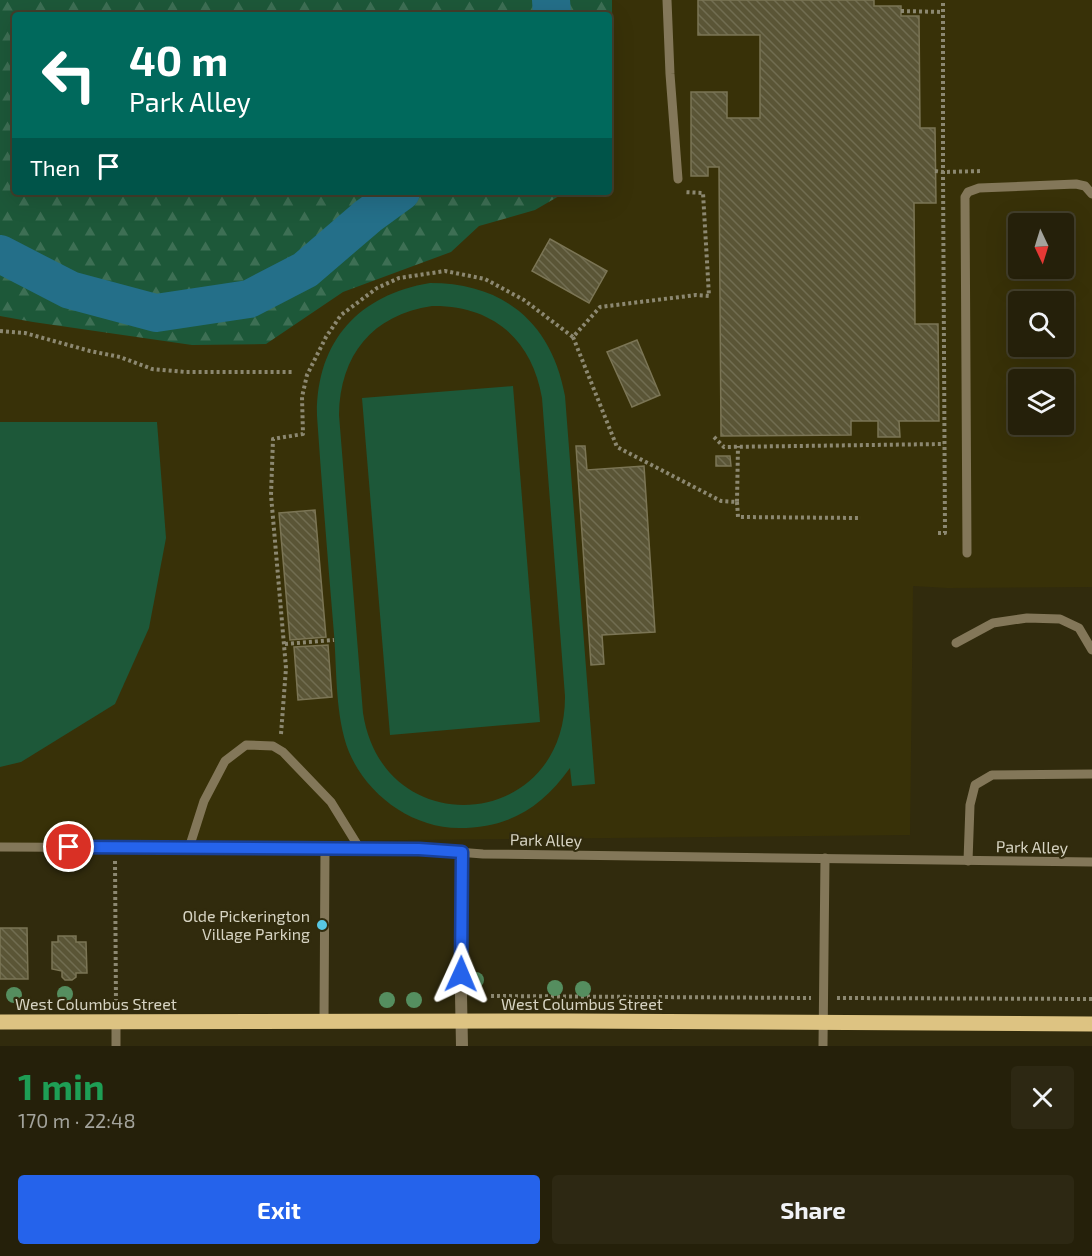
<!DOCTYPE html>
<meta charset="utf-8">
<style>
body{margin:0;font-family:"Exo 2",sans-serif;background:#2d2813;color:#f1f3f6;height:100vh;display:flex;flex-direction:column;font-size:22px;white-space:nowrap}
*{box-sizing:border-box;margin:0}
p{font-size:20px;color:#a3a39c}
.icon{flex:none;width:33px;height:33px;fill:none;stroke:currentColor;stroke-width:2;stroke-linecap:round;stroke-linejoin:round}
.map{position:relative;height:1046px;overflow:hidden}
.drawer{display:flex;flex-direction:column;background:#25200a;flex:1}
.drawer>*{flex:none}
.guide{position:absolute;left:12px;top:12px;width:600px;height:183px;border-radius:6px;box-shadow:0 6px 24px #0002,0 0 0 2px #423e2b;background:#00695c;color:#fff;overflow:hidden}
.needle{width:39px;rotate:176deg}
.tools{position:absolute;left:1008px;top:213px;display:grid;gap:12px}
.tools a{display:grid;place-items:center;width:66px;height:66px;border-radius:6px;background:#25200a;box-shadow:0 6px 24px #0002,0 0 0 2px #423e2b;font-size:30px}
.pin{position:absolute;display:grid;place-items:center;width:51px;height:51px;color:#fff;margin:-26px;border:3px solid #fff;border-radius:50%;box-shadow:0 2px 6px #0007}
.me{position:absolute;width:66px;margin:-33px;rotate:1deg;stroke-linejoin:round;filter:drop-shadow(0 0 4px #0008)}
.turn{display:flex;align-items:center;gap:21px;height:126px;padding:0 18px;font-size:27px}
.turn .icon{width:78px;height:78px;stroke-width:2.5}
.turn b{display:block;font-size:42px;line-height:51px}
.then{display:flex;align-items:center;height:57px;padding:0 18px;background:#0003;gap:12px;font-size:22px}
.round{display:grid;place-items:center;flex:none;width:63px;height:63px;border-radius:6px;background:#2d2813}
.headline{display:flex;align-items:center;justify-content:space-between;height:102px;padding:0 18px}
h1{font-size:36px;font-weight:700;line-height:45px;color:#1e9e55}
.primary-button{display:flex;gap:12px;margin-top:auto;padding:12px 18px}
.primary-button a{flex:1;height:69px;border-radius:6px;background:#2563eb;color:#fff;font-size:24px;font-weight:700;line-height:69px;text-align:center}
.primary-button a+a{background:#2d2813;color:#f1f3f6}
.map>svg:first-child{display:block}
.built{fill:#383108;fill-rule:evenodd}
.grass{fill:#1d5839;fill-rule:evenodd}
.forest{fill:url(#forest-firs)}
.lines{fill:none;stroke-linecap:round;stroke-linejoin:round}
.river{stroke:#246f89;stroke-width:38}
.building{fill:url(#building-back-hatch);stroke:#7b7555;stroke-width:1.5}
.path{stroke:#8c8871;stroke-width:4;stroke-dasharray:3 3;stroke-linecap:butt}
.lane{stroke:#837759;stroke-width:9}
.street{stroke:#837759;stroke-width:12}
.primary{stroke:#ddc382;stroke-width:15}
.tree{fill:#558e5f}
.route-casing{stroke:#184099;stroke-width:15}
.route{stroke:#2563eb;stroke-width:10}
.poi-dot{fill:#58c8e4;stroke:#312b0d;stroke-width:2}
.labels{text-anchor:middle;stroke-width:4.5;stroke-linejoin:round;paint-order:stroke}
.street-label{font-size:16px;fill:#d7d4c3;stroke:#312b0d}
.poi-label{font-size:16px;fill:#d7d4c3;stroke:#312b0d;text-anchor:end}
</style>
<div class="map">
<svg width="1092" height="1046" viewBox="0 0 1092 1046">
<defs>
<pattern id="forest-firs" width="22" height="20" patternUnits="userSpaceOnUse" patternTransform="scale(1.5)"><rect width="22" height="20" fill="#1d5839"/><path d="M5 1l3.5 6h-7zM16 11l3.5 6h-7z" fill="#3d6f54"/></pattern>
<pattern id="building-back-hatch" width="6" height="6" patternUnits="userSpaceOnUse" patternTransform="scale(1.5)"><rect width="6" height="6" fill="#5a5536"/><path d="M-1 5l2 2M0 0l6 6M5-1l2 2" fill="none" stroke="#716d51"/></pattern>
</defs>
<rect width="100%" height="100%" fill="#312b0d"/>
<path class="built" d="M546,0h546v587l-144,1 -35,-2 -3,249 -910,9v-588l400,-64h209v-177zM1018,224h46v44h-46zM1018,302h46v44h-46zM1018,380h46v44h-46z"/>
<g class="grass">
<path d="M430,283c74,0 122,40 135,113l30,388 -23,2 -2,-18c-29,40 -61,60 -111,60 -47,0 -92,-33 -110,-76 -14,-36 -12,-80 -15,-118 -6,-72 -12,-145 -17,-218 -1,-74 41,-121 113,-133zM432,306c60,-1 100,33 110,92l23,298c1,135 -182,149 -202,17l-24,-298c1,-60 33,-100 93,-109z"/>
<polygon points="513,386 540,722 390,735 362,398"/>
<polygon points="0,422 157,422 166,538 149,628 115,704 21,762 0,767"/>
</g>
<polygon class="forest" points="0,0 612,0 612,26 609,52 609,15 15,15 15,192 566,192 535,210 479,226 451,252 343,292 266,344 192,345 33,322 0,316"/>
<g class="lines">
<g class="river">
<polyline points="551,0 552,15"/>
<polyline points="0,254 70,290 156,313 249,299 305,270 368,216 401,192"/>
</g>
</g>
<g class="building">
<polygon points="698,0 874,0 874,6 901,6 901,16 919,16 920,128 935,128 936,203 914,203 915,324 938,324 939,421 899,421 900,437 878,437 878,421 851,421 851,435 721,436 719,167 708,167 708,176 691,176 691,92 727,92 727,118 760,118 760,35 698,35"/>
<polygon points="550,239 607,271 589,303 532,271"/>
<polygon points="637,340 660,395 632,407 607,352"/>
<polygon points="576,446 585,446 587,470 644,466 655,632 602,635 604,664 591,665"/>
<polygon points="716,456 730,456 731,466 716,466"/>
<polygon points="315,510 326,637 290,640 279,513"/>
<polygon points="328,645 332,697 298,700 294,647"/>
<polygon points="0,928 27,928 28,979 0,979"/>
<polygon points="58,936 76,936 76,942 86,942 87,973 76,973 76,977 72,980 65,980 62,977 62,971 52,969 52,942 58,942"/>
</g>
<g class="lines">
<g class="path">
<polyline points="901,11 943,12"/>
<polyline points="935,171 943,172 943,0"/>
<polyline points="0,331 25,333 90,351 120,357 152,369 185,372 294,372"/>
<polyline points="573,337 617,447 721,501 737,502 738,446"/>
<polyline points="714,437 724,447 944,444"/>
<polyline points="737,502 738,517 861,518"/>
<polyline points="938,533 945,533 943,172 983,171"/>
<polyline points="285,644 334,640"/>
<polyline points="281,734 286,668 271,495 273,439 303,434 302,397 307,375 326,337 341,315 377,288 399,278 445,271 485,279 524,300 573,337 600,307 696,295 709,296 703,193 684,192"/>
<polyline points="115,861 116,1006"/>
<polyline points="491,996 811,998"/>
<polyline points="837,998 1092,999"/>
</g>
<g class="lane">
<polyline points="667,0 670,74 678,179"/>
<polyline points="967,553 965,197 968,192 979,188 1076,184 1085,186 1092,194"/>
<polyline points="956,643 993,623 1027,618 1060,619 1079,628 1092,650"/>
<polyline points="0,847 419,849 483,854 1092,862"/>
<polyline points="189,848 204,801 225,761 246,745 273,746 283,752 331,802 360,849"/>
<polyline points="968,861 970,805 975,785 992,775 1092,774"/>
<polyline points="116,1022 116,1046"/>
<polyline points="324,1022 325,849"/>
<polyline points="823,1046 825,858"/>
</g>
<polyline class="street" points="462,852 461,995 462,1046"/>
<polyline class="primary" points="0,1022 570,1021 1092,1024"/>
</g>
<g class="tree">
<circle cx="476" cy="980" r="8"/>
<circle cx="555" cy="988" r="8"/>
<circle cx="583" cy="989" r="8"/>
<circle cx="65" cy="994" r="8"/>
<circle cx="14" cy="995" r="8"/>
<circle cx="387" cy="1000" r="8"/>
<circle cx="414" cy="1000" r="8"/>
</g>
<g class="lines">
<g class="route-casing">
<polyline id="route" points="69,847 419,849 462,852 461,974"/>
</g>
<use href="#route" class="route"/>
</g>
<circle class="poi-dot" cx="322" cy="925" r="6"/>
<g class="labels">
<g class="street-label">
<text transform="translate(546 840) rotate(1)" y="6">Park Alley</text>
<text transform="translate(1032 847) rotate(1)" y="6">Park Alley</text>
<text x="96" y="1010">West Columbus Street</text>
<text x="582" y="1010">West Columbus Street</text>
</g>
<g class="poi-label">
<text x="310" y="922">Olde Pickerington<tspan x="310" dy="18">Village Parking</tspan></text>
</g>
</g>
</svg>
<div class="tools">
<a><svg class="needle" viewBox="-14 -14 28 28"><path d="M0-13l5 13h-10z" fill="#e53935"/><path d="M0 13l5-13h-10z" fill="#a3a39c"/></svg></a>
<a><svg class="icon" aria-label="search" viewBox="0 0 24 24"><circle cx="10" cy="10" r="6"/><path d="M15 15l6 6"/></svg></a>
<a><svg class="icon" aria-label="layers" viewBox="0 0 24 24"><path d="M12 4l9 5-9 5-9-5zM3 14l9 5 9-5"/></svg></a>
</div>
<div class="pin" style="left:69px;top:847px;background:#d93025"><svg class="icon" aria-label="arrive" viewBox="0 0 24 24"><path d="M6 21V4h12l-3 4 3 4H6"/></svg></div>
<svg class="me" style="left:461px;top:974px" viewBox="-20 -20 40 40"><path d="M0-17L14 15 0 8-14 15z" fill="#2563eb" stroke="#fff" stroke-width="4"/></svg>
<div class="guide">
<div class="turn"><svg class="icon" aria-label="left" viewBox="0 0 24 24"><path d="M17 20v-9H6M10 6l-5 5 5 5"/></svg><div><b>40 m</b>Park Alley</div></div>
<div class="then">Then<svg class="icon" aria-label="arrive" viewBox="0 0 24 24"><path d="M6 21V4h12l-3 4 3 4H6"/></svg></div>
</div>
</div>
<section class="drawer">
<div class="headline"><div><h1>1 min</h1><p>170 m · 22:48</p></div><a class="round"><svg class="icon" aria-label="close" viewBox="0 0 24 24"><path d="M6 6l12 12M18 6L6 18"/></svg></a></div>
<div class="primary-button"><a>Exit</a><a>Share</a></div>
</section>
